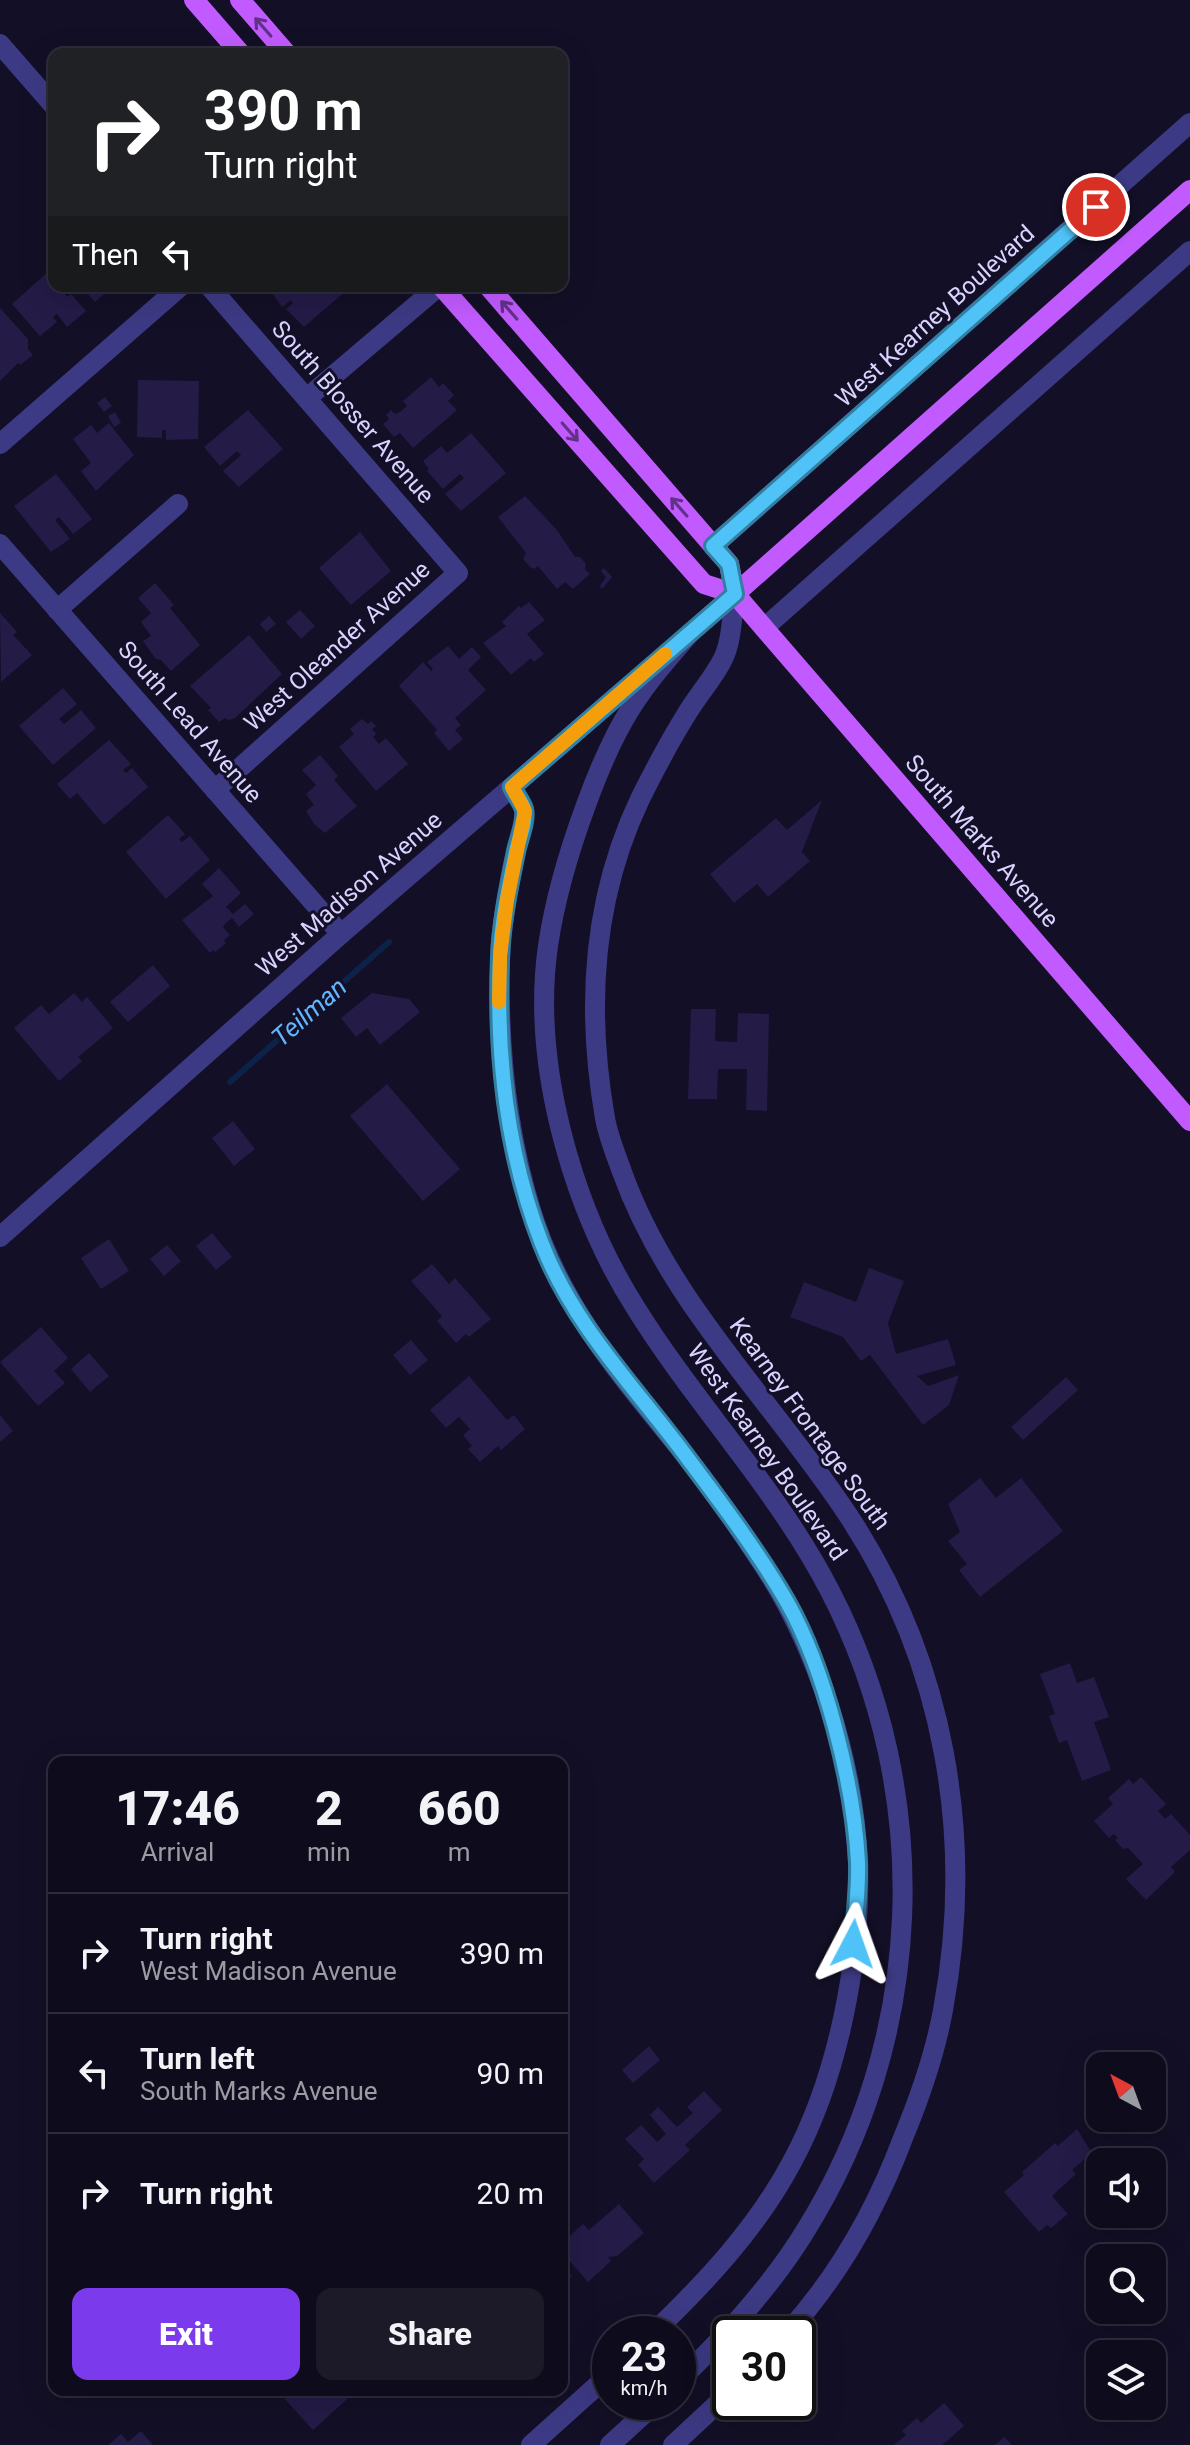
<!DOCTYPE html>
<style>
body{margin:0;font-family:Roboto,sans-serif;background:#1c1929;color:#f1f3f6;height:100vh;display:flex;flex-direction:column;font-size:30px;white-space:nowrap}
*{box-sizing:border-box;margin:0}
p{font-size:26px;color:#9b9ba3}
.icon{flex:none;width:44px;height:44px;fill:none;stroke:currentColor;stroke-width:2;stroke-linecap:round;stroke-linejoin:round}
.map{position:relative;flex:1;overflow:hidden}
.details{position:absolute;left:48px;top:1756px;width:520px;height:640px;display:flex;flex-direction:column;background:#0e0b1c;border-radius:16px;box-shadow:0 8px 32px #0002,0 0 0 2px #2e2b3b}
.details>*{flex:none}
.hud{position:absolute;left:48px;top:48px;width:520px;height:244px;border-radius:16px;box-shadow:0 8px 32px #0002,0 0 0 2px #2e2b3b;background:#202124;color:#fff;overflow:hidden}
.needle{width:52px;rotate:319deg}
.tools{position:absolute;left:1086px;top:2052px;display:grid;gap:16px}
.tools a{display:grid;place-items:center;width:80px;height:80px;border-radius:16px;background:#0e0b1c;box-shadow:0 8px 32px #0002,0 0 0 2px #2e2b3b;font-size:40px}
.speed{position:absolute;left:592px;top:2316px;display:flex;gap:16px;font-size:40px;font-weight:700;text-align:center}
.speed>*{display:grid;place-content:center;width:104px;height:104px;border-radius:50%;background:#0e0b1c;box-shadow:0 8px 32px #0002,0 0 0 2px #2e2b3b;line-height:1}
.speed small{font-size:20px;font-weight:400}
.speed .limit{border:4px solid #111;border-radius:12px;background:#fff;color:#111}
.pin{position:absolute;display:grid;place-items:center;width:68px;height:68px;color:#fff;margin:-34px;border:4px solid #fff;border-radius:50%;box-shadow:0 2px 8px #0007}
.me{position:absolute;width:88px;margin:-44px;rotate:4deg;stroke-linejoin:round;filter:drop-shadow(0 0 6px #0008)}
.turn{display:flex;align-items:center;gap:28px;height:168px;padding:0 24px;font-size:36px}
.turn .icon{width:104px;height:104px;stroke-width:2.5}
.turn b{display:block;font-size:56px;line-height:68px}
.then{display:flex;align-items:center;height:76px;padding:0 24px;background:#0003;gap:16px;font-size:30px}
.eta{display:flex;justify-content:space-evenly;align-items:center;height:136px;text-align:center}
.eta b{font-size:48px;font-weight:800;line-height:56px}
.cta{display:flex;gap:16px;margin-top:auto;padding:16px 24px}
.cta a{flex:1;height:92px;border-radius:16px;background:#7c3aed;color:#fff;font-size:32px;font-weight:800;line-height:92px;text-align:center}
.cta a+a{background:#1c1929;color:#f1f3f6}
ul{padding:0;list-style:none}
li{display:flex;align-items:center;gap:24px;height:120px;padding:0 24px;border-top:2px solid #2e2b3b}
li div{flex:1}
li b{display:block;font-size:30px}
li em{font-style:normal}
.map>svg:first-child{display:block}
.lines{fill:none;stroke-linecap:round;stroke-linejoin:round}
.stream{stroke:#0c2248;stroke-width:6}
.building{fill:#241b47}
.minor{stroke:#3d3a85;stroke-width:20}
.major{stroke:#c25bff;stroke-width:20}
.oneway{stroke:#623188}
.route-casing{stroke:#337fa1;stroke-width:20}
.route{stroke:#4fc3f7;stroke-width:14}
.slow{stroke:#f59e0b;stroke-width:14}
.labels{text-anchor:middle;stroke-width:6;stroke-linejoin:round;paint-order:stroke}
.street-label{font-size:24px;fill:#d9d4ff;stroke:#130f26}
.water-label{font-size:26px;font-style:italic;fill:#62b6ff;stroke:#130f26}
</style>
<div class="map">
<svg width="1190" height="2445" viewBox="0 0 1190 2445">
<rect width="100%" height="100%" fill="#130f26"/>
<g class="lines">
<polyline class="stream" points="230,1082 389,942"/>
</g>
<g class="building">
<polygon points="47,273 54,281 54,286 58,286 67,297 71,294 86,311 67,327 57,314 53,317 57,322 40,336 12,304"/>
<polygon points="81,286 113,286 95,302"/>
<polygon points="267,286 345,286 348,289 304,327 286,309 293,303 291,300 282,307"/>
<polygon points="0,308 28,339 28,349 33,355 20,365 18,363 0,381"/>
<polygon points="431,377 439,387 443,383 454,395 448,401 457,410 413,448 400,433 394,437 383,424 389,419 386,415 391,410 395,414 400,412 407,406 403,401"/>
<polygon points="138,380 199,381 198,439 166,440 166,430 162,430 162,438 137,437"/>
<polygon points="105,397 112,406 104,412 97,403"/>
<polygon points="248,410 283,449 239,487 223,471 241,455 237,451 220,466 204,447"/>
<polygon points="115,412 121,423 114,427 108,416"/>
<polygon points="109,423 134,455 96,491 81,471 91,463 73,439 91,425 97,433"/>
<polygon points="471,433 506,473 461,511 445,494 464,478 460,474 443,489 427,471 429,469 423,461 441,446 447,453"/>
<polygon points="56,474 92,519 73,534 59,517 55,520 70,539 51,552 14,506"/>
<polygon points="525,496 557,530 575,557 580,557 586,564 585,569 590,574 573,589 565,582 557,589 538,566 534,569 530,567 523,559 526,553 498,517"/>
<polygon points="360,532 391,571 351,605 319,568"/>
<polygon points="604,568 612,577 602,589 600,586 606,577 601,571"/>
<polygon points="155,583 174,605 170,608 200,645 171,671 161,660 156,659 143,641 151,636 141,622 151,613 138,598"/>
<polygon points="529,602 545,620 527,634 544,654 534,662 531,658 511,675 483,643 506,626 502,622 519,606 521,608"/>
<polygon points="300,610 315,626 301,639 286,622"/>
<polygon points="0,613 17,632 13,635 32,655 1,682"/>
<polygon points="269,616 276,624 266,632 260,624"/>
<polygon points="249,635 282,674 235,718 229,720 225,718 219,722 208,710 211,708 190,686"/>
<polygon points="448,646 459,659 472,647 481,657 468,670 486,690 455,718 461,725 455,730 463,739 449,751 434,733 437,730 399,686 423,662 431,671 433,669 427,662"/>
<polygon points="63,688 77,704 59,719 64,724 81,710 96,728 53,765 19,726"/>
<polygon points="362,719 368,724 371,721 376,726 372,729 376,734 373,737 379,744 386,738 408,764 376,791 339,747 354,734 350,729"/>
<polygon points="109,740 131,764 123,770 126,773 132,768 148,787 104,825 77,793 70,799 57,784"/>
<polygon points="320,755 338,776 334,780 357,806 325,833 314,824 306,811 314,805 306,794 316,785 302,770"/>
<polygon points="822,800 802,852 810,861 768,897 757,884 734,903 710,874 776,818 787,830"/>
<polygon points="168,815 185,834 179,839 182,842 190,836 210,860 166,899 126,852"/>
<polygon points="219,868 241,893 226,907 233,914 245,904 254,914 239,927 232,918 226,923 223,927 230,935 224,940 226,943 215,952 213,950 210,953 182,920 213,896 202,884"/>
<polygon points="153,965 170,986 128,1022 110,1002"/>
<polygon points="74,993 82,1002 87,997 113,1028 78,1057 82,1061 59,1081 14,1028 41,1005 49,1014"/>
<polygon points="372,993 409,999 420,1012 380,1045 367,1028 356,1037 341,1018"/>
<polygon points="691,1009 716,1009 715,1041 737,1042 738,1013 769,1014 767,1111 746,1110 747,1069 718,1069 717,1099 688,1099"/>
<polygon points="387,1084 460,1169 423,1201 350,1116"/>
<polygon points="233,1121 255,1149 234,1166 212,1138"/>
<polygon points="212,1233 232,1257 216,1270 196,1246"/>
<polygon points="109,1239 129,1271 101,1289 81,1258"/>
<polygon points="167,1245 181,1261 164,1276 150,1259"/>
<polygon points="432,1264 449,1284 455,1278 491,1319 469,1337 466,1334 456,1343 437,1321 442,1316 411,1281"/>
<polygon points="869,1268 904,1281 888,1323 896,1354 948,1339 956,1365 917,1376 928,1386 959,1375 949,1405 923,1425 870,1355 861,1361 843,1337 790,1317 804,1282 856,1302"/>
<polygon points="41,1327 68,1358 54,1371 65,1383 38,1406 0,1362"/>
<polygon points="411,1340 428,1360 410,1375 393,1355"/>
<polygon points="89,1353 109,1376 90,1392 71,1369"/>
<polygon points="469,1376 507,1420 514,1415 525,1429 501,1450 498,1446 480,1462 468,1449 472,1446 463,1435 470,1429 459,1417 446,1428 430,1410"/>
<polygon points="1066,1377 1078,1390 1023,1440 1011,1427"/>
<polygon points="0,1415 13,1431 0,1442"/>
<polygon points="980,1478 996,1498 1021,1478 1063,1531 980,1597 959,1570 967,1564 948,1541 960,1532 948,1504"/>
<polygon points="1070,1663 1077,1683 1094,1677 1109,1717 1094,1722 1111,1770 1082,1781 1067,1740 1059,1743 1049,1716 1055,1714 1040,1674"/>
<polygon points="1141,1777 1166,1804 1158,1811 1165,1819 1171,1814 1190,1835 1190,1850 1171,1867 1175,1872 1146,1900 1126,1879 1143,1864 1128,1848 1123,1849 1115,1840 1118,1838 1114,1834 1109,1838 1094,1821 1113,1804 1108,1798 1129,1779 1133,1784"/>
<polygon points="649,2046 660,2060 633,2083 622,2070"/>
<polygon points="704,2091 722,2110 685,2145 690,2150 654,2183 638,2165 644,2159 625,2139 641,2125 657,2142 666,2134 650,2115 658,2107 677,2127 693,2113 687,2107"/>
<polygon points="1077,2129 1092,2153 1072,2170 1076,2174 1052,2196 1068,2214 1051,2228 1047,2225 1039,2232 1004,2192 1024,2175 1022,2172 1055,2143 1058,2146"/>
<polygon points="619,2204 644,2233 617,2256 608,2257 611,2261 588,2282 562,2252 562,2243 583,2224 589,2230"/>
<polygon points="562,2264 572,2276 562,2285"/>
<polygon points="291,2390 357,2390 313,2430 283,2397"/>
<polygon points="944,2403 964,2426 942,2445 894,2445 906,2435 902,2431 917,2418 921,2423"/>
<polygon points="141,2431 153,2445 108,2445 121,2434 128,2442"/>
<polygon points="1004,2437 1012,2445 995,2445"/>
</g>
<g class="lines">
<g class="minor">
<polyline points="0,44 54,106"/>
<polyline points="209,286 458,573 215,790"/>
<polyline points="307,398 439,286"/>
<polyline points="0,444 181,286"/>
<polyline points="0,544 341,934"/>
<polyline points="713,546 1190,123"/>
<path d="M735,594c-3,20 -3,47 -12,65 -10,20 -26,37 -37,56 -17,27 -32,56 -46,84 -48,101 -54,210 -35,319 3,18 11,37 17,54 47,131 151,229 226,343 97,147 127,323 95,495 -8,44 -23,87 -40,128 -27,72 -65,139 -117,196"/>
<polyline points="57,610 178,504"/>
<polyline points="764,628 1190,251"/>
<polyline points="681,641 735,594"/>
<path d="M512,787c3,6 10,16 12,23 2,11 -6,30 -8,41 -8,36 -15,74 -16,111 -2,83 6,165 30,245 29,96 86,163 148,239 28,35 55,73 80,111 58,85 96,203 100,306 3,97 -20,214 -66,299 -35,66 -87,121 -140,172"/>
<polyline points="0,1237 341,934 651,667"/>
<path d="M678,2382c46,-45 92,-94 126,-149 122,-194 131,-439 26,-642 -52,-101 -133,-185 -193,-281 -64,-100 -106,-245 -89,-364 7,-48 21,-95 38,-141 12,-33 26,-67 45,-97 17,-27 39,-52 60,-76"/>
<polyline points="531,2445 610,2374"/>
<polyline points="610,2445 657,2402"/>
<polyline points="673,2445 730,2392"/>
</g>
<g class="major">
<polyline points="194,0 241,54"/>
<polyline points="240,0 287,54"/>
<polyline points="441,286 704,584 735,594"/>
<polyline points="488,286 729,564 735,594 764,628 1190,1121"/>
<polyline points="735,594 1190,190"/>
</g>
</g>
<defs><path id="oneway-shaft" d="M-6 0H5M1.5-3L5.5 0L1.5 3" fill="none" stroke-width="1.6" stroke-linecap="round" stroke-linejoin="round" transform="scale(2)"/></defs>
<g class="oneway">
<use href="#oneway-shaft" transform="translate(263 27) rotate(-131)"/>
<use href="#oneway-shaft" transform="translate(509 310) rotate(-131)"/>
<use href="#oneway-shaft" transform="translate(570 432) rotate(49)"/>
<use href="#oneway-shaft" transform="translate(679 507) rotate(-131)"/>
</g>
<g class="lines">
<g class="route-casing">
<path id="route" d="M853,1944c2,-27 6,-55 5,-82 -4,-77 -33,-193 -71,-260 -30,-52 -68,-102 -104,-150 -51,-68 -110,-128 -141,-208 -35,-90 -46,-190 -42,-286 1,-35 9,-71 16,-106 2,-11 11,-31 8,-43 -2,-7 -9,-15 -12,-22l223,-193 -6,-30 -16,-18 383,-339"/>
</g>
<use href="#route" class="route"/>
<polyline class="slow" points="499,1002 500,956 507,900 525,811 512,787 665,654"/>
</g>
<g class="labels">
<g class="street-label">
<text transform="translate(935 316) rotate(-42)" y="8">West Kearney Boulevard</text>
<text transform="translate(353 412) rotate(49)" y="8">South Blosser Avenue</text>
<text transform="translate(337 646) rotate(-42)" y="8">West Oleander Avenue</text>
<text transform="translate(190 722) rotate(49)" y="8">South Lead Avenue</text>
<text transform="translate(982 841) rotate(49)" y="8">South Marks Avenue</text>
<text transform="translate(349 894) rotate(-41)" y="8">West Madison Avenue</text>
<text transform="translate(810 1424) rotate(54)" y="8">Kearney Frontage South</text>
<text transform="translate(767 1452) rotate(55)" y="8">West Kearney Boulevard</text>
</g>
<g class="water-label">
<text transform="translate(309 1012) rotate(-41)" y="9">Teilman</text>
</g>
</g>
</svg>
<div class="tools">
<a><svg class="needle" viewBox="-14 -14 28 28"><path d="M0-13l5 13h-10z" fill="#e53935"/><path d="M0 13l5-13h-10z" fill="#9b9ba3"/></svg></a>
<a><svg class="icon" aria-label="sound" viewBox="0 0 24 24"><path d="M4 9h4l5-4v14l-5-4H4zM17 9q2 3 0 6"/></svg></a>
<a><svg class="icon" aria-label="search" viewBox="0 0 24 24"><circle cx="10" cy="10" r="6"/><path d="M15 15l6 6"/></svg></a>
<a><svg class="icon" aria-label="layers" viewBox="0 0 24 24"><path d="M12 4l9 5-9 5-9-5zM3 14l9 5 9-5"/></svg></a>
</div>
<div class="speed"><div>23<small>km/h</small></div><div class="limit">30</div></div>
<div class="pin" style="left:1096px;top:207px;background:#d93025"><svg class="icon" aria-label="arrive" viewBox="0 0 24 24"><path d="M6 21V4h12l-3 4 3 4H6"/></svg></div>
<svg class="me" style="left:853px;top:1944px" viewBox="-20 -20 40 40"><path d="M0-17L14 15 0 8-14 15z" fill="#4fc3f7" stroke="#fff" stroke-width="4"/></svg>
<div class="hud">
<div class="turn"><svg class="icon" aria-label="right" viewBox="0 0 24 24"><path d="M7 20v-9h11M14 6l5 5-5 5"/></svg><div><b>390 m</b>Turn right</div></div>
<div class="then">Then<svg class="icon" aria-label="left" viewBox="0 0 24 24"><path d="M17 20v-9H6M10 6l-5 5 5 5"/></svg></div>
</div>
<section class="details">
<div class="eta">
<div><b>17:46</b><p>Arrival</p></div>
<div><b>2</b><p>min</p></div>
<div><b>660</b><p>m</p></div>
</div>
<ul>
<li><svg class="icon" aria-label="right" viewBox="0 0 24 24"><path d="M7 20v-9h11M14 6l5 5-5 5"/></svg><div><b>Turn right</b><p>West Madison Avenue</p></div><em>390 m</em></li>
<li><svg class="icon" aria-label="left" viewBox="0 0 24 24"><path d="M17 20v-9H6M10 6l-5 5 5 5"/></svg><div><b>Turn left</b><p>South Marks Avenue</p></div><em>90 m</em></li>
<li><svg class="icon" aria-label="right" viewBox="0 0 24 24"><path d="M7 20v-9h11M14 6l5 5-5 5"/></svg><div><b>Turn right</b></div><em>20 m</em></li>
</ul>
<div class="cta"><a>Exit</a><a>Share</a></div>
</section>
</div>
